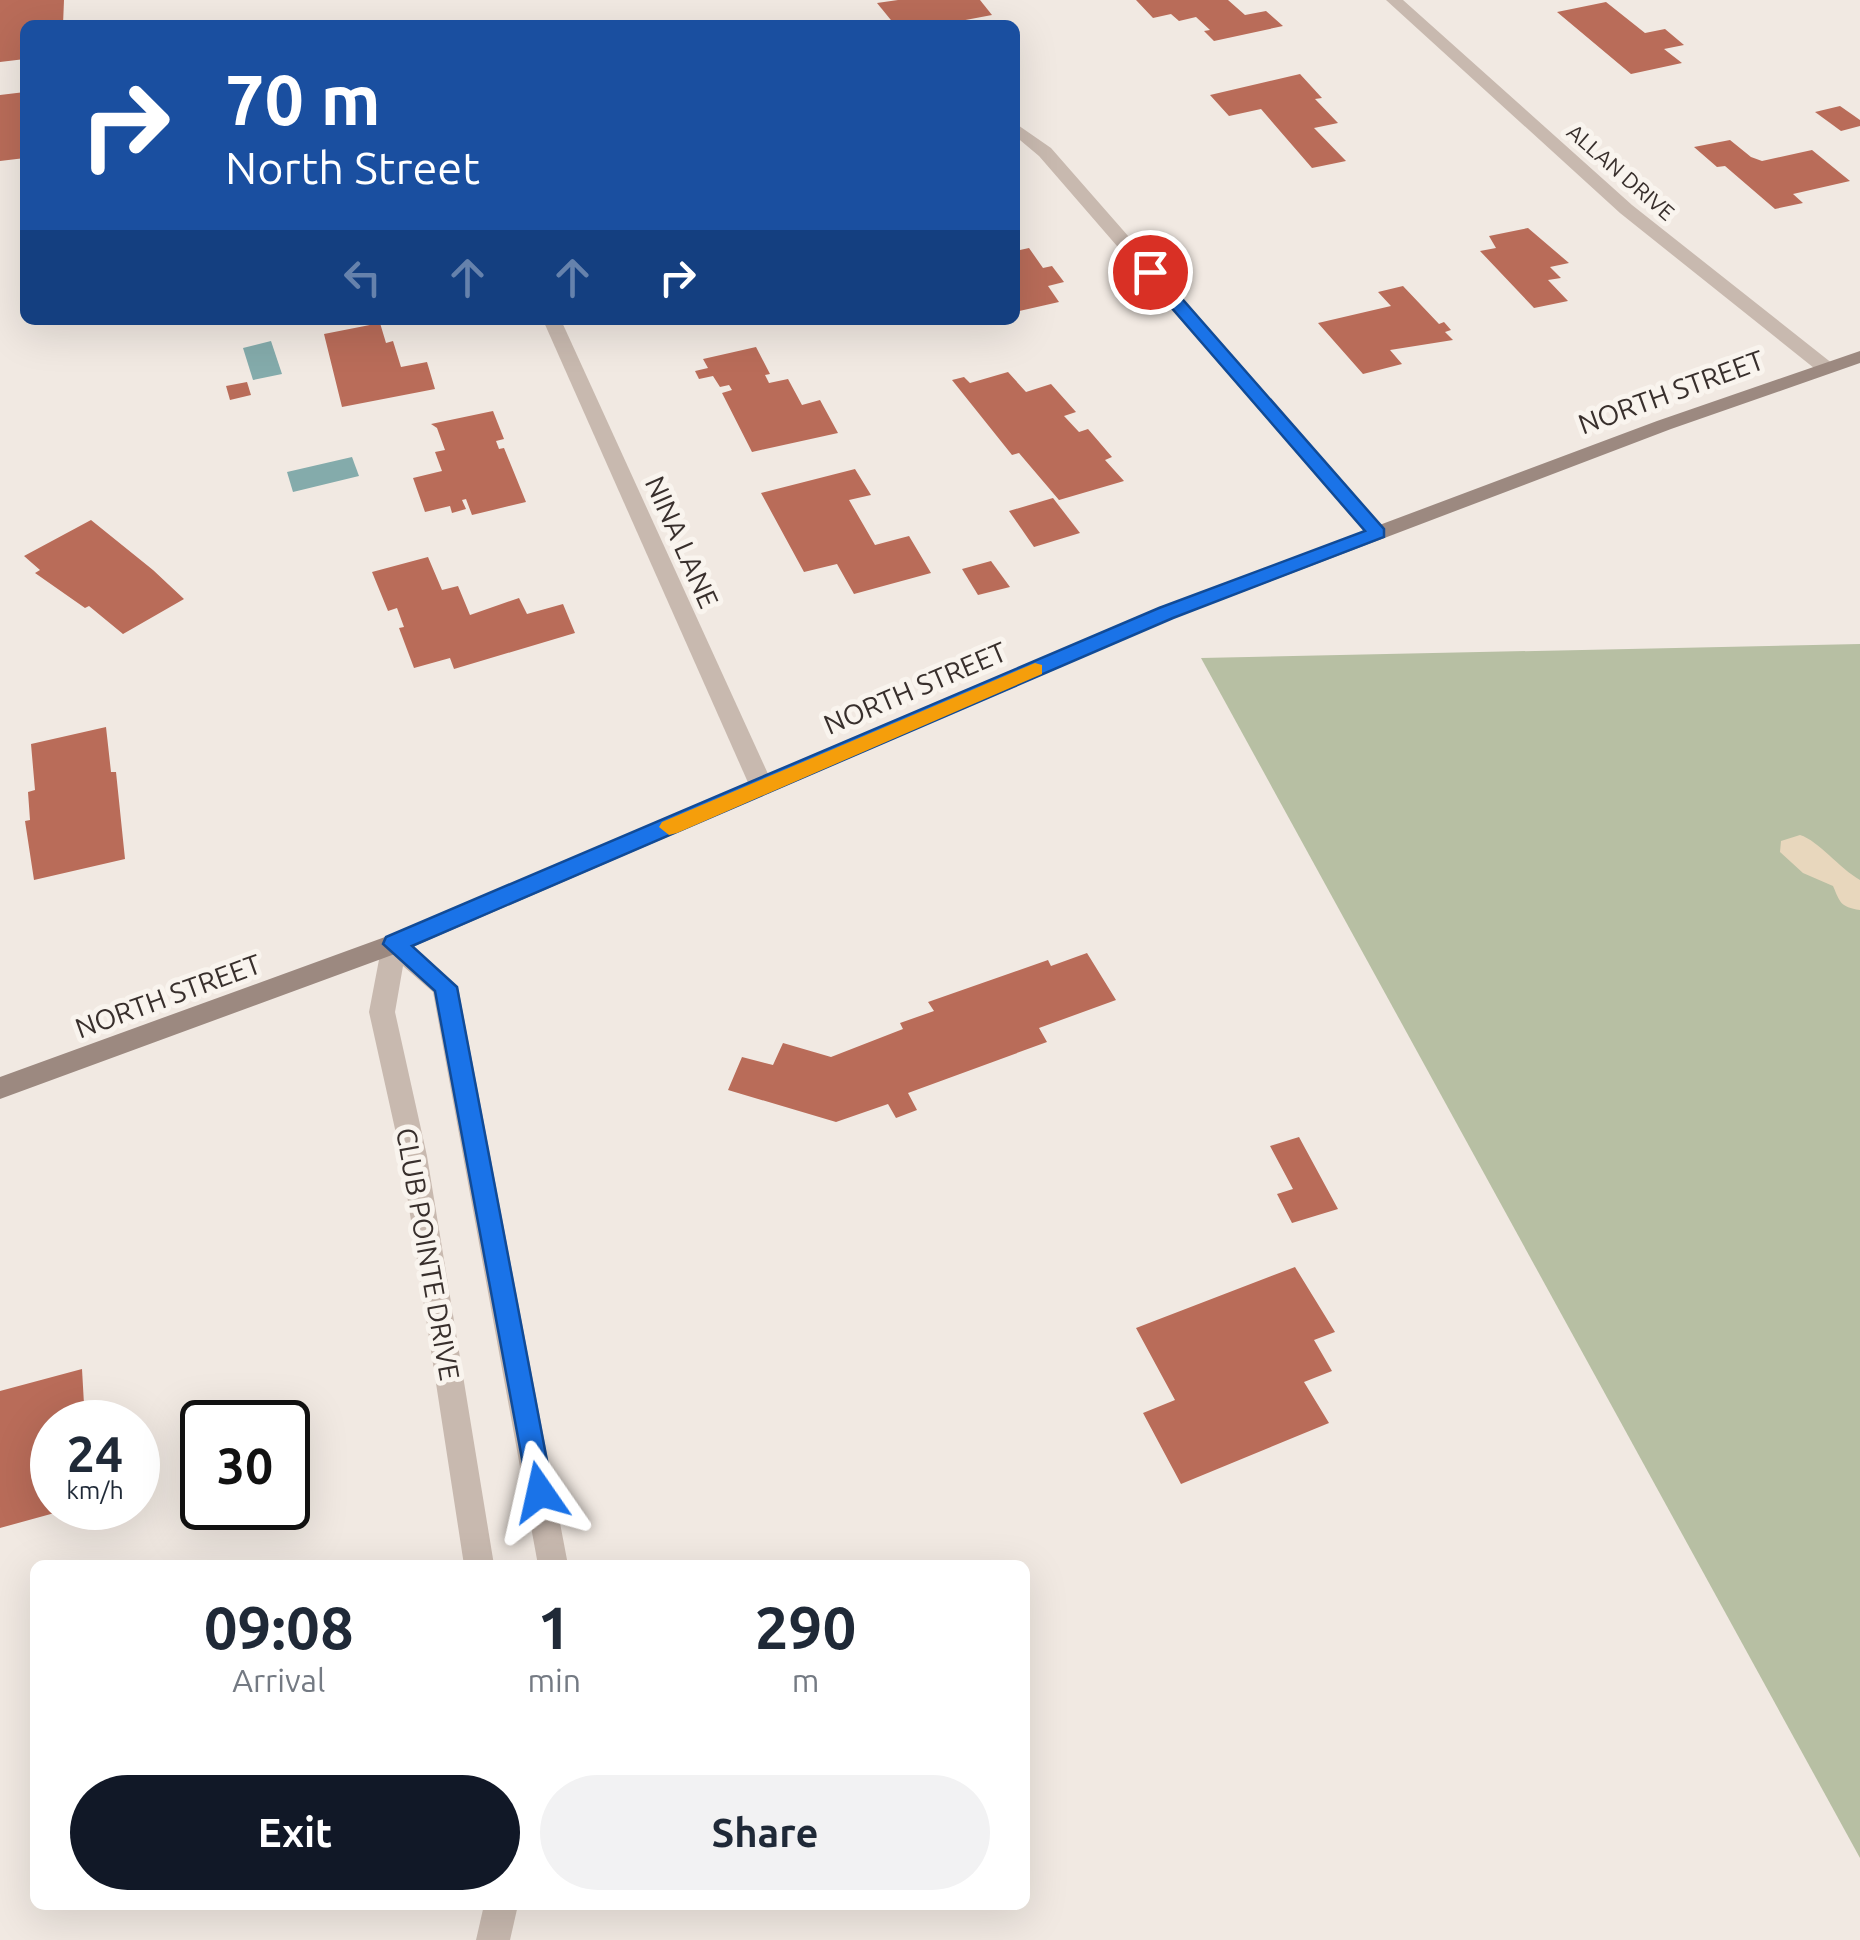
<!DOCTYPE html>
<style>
body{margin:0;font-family:Ubuntu,sans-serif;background:#f2f2f3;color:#1f2937;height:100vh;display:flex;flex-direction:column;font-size:38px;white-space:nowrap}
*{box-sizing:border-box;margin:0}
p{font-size:32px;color:#747a83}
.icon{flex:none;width:55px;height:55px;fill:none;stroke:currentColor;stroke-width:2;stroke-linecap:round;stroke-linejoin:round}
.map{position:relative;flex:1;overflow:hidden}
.details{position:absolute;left:30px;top:1560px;width:1000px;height:350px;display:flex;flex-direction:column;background:#fff;border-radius:15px;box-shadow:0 10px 40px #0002}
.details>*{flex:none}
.banner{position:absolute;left:20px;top:20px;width:1000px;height:305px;border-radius:15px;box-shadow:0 10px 40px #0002;background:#1a4fa0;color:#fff;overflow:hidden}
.speed{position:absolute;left:30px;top:1400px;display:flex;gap:20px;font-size:50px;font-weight:700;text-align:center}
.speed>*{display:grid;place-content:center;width:130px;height:130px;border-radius:50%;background:#fff;box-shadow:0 10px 40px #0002;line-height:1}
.speed small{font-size:25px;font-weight:400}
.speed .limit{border:5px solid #111;border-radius:15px;background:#fff;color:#111}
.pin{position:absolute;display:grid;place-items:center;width:85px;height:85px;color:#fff;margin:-42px;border:5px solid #fff;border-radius:50%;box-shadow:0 2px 10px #0007}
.me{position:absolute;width:110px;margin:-55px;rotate:349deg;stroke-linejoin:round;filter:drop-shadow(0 0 8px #0008)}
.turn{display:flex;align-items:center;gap:35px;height:210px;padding:0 40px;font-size:45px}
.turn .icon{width:130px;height:130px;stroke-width:2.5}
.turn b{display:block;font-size:70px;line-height:85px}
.lanes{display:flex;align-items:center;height:95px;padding:0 40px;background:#0003;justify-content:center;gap:50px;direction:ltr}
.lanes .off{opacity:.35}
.eta{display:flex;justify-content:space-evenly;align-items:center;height:170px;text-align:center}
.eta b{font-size:60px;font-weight:700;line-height:70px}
.button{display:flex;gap:20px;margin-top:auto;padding:20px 40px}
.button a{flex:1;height:115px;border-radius:60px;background:#111827;color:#fff;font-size:40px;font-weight:700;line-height:115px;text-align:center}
.button a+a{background:#f2f2f3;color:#1f2937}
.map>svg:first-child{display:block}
.green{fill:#b7bfa3}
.sand{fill:#e8d7bd}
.water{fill:#84abab}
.building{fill:#b96c59}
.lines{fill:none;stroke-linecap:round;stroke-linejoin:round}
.street{fill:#c8b9af;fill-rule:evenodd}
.secondary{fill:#9c8980;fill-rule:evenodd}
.route{fill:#1a73e8;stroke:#114b97;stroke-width:2.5}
.slow{fill:#f59e0b}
.labels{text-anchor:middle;stroke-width:10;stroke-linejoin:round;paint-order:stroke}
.far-street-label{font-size:22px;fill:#382f2c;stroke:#f9f4ee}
.street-label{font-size:28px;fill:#382f2c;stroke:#f9f4ee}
</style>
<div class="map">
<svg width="1860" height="1940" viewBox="0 0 1860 1940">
<rect width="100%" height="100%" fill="#f1e9e2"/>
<polygon class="green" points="1860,644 1860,1858 1201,658"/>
<path class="sand" d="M1800,835c19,6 39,33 60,45v30c-20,-3 -20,-8 -27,-24l-30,-13 -23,-21 1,-11z"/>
<g class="water">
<polygon points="271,341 282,374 253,380 243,348"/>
<polygon points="352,457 359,476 293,492 287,472"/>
</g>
<g class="building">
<polygon points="0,0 64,0 63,25 25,25 25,59 0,62"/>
<polygon points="898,0 980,0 992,15 939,25 895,25 877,3"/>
<polygon points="1136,0 1228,0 1245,15 1266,11 1283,26 1214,41 1204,31 1210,30 1196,17 1179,21 1171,14 1153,18"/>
<polygon points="1606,2 1645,33 1665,29 1684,45 1664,49 1682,63 1631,74 1557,12"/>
<polygon points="1300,74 1322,98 1315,99 1338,123 1314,128 1346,161 1312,168 1261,109 1229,116 1210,95"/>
<polygon points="25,92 25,158 0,161 0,95"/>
<polygon points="1840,106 1860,120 1860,126 1841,131 1815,112"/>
<polygon points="1730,140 1751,157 1762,161 1812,150 1850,181 1793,194 1803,203 1775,209 1725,166 1717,167 1694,147"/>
<polygon points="1528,228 1569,263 1550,267 1561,278 1548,280 1568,301 1534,308 1480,251 1496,248 1489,236"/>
<polygon points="1015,244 1020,250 1029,248 1043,268 1052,266 1064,282 1048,286 1059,302 1015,312"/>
<polygon points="1403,286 1439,324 1444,322 1451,330 1445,332 1453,340 1390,350 1402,364 1363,374 1318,323 1391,306 1378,292"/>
<polygon points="380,323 386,343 393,341 401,367 427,362 435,389 342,407 324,334"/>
<polygon points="756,347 770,374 765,375 769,383 788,379 802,405 820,400 838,433 752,452 722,393 732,390 729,385 720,387 713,376 699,379 695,371 708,368 703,359"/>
<polygon points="1008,372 1026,392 1051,384 1076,412 1064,416 1079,432 1088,429 1112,457 1105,460 1124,481 1059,500 1019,453 1012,455 952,380 964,377 970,383"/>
<polygon points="247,382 251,395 230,400 226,386"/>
<polygon points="493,411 504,439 496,441 499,449 504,448 526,502 472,515 466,499 462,500 466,509 452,513 450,506 425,512 413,478 442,471 435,452 445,450 437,428 431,424"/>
<polygon points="855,469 871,495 849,500 875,545 909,536 931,573 854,594 837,564 804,572 761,493"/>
<polygon points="1053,498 1080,533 1034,547 1009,511"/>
<polygon points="91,520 153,570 184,599 123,634 89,606 85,608 35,573 40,570 24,556"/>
<polygon points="428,557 442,590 458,586 470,615 519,598 527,614 563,604 575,633 454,669 450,658 414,668 399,628 404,627 397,608 388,611 372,572"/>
<polygon points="991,561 1010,587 978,595 962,569"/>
<polygon points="106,727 111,772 116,772 125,859 34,880 25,821 30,820 28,792 35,790 31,744"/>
<polygon points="1087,953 1116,1000 1039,1028 1047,1042 908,1093 917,1110 896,1118 888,1104 836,1122 728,1090 742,1057 773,1065 783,1043 831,1057 903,1029 900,1023 934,1011 928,1002 1048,960 1051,966"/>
<polygon points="1299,1137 1338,1209 1292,1223 1277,1194 1293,1189 1270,1146"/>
<polygon points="1295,1267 1335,1332 1314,1340 1332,1371 1304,1382 1329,1423 1181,1484 1143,1413 1175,1400 1136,1328"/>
<polygon points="82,1369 85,1422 52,1422 52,1508 69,1509 0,1528 0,1391"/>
</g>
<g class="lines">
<g class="street">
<polygon points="1386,0 1403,0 1632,205 1833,364 1833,372 1819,372 1620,213"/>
<polygon points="1015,123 1051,148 1384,528 1387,533 1384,538 1370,538 1039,156 1015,136"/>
<polygon points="543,320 561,320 774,787 770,793 762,795 750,787"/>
<polygon points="394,934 403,937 458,987 568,1565 538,1565 433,992 403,966 395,1012 427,1156 494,1565 464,1565 401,1156 369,1012 382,944 385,937"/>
<polygon points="484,1905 518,1905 510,1940 476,1940"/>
</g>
<polygon class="secondary" points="1860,351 1860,363 1671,429 1174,618 403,951 0,1099 0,1077 385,937 1158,608 1657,421"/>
</g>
<polygon class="route" points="1144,269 1156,269 1384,529 1384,537 1173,618 412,946 457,987 553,1492 549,1502 540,1505 530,1502 435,991 383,944 386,937 1159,608 1365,531 1144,276"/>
<polygon class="slow" points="1035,663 1042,665 1042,674 677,833 669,835 659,827 662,822"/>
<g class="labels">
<g class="far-street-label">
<text transform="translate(1621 172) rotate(41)" y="8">ALLAN DRIVE</text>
</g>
<g class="street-label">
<text transform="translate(1671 392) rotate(-20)" y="10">NORTH STREET</text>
<text transform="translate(682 542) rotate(66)" y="10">NINA LANE</text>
<text transform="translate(915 688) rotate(-23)" y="10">NORTH STREET</text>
<text transform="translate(168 996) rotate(-20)" y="10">NORTH STREET</text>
<text transform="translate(428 1254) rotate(80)" y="10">CLUB POINTE DRIVE</text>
</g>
</g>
</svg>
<div class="speed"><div>24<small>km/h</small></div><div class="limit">30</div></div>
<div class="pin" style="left:1150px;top:272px;background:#d93025"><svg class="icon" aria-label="arrive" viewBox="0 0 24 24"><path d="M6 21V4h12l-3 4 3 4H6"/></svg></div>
<svg class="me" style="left:540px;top:1492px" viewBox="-20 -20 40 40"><path d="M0-17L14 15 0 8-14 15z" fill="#1a73e8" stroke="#fff" stroke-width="4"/></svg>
<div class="banner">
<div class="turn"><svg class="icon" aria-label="right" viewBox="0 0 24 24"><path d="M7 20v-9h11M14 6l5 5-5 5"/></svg><div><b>70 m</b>North Street</div></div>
<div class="lanes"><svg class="icon off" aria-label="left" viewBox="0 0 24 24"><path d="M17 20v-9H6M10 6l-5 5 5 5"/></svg><svg class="icon off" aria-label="ahead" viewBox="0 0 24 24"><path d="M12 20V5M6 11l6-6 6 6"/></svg><svg class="icon off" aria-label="ahead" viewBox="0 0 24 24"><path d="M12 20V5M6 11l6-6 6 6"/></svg><svg class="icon" aria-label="right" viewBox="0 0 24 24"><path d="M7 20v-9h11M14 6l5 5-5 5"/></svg></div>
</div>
<section class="details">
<div class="eta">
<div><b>09:08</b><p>Arrival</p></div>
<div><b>1</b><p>min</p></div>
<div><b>290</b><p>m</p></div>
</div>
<div class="button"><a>Exit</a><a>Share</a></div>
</section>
</div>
